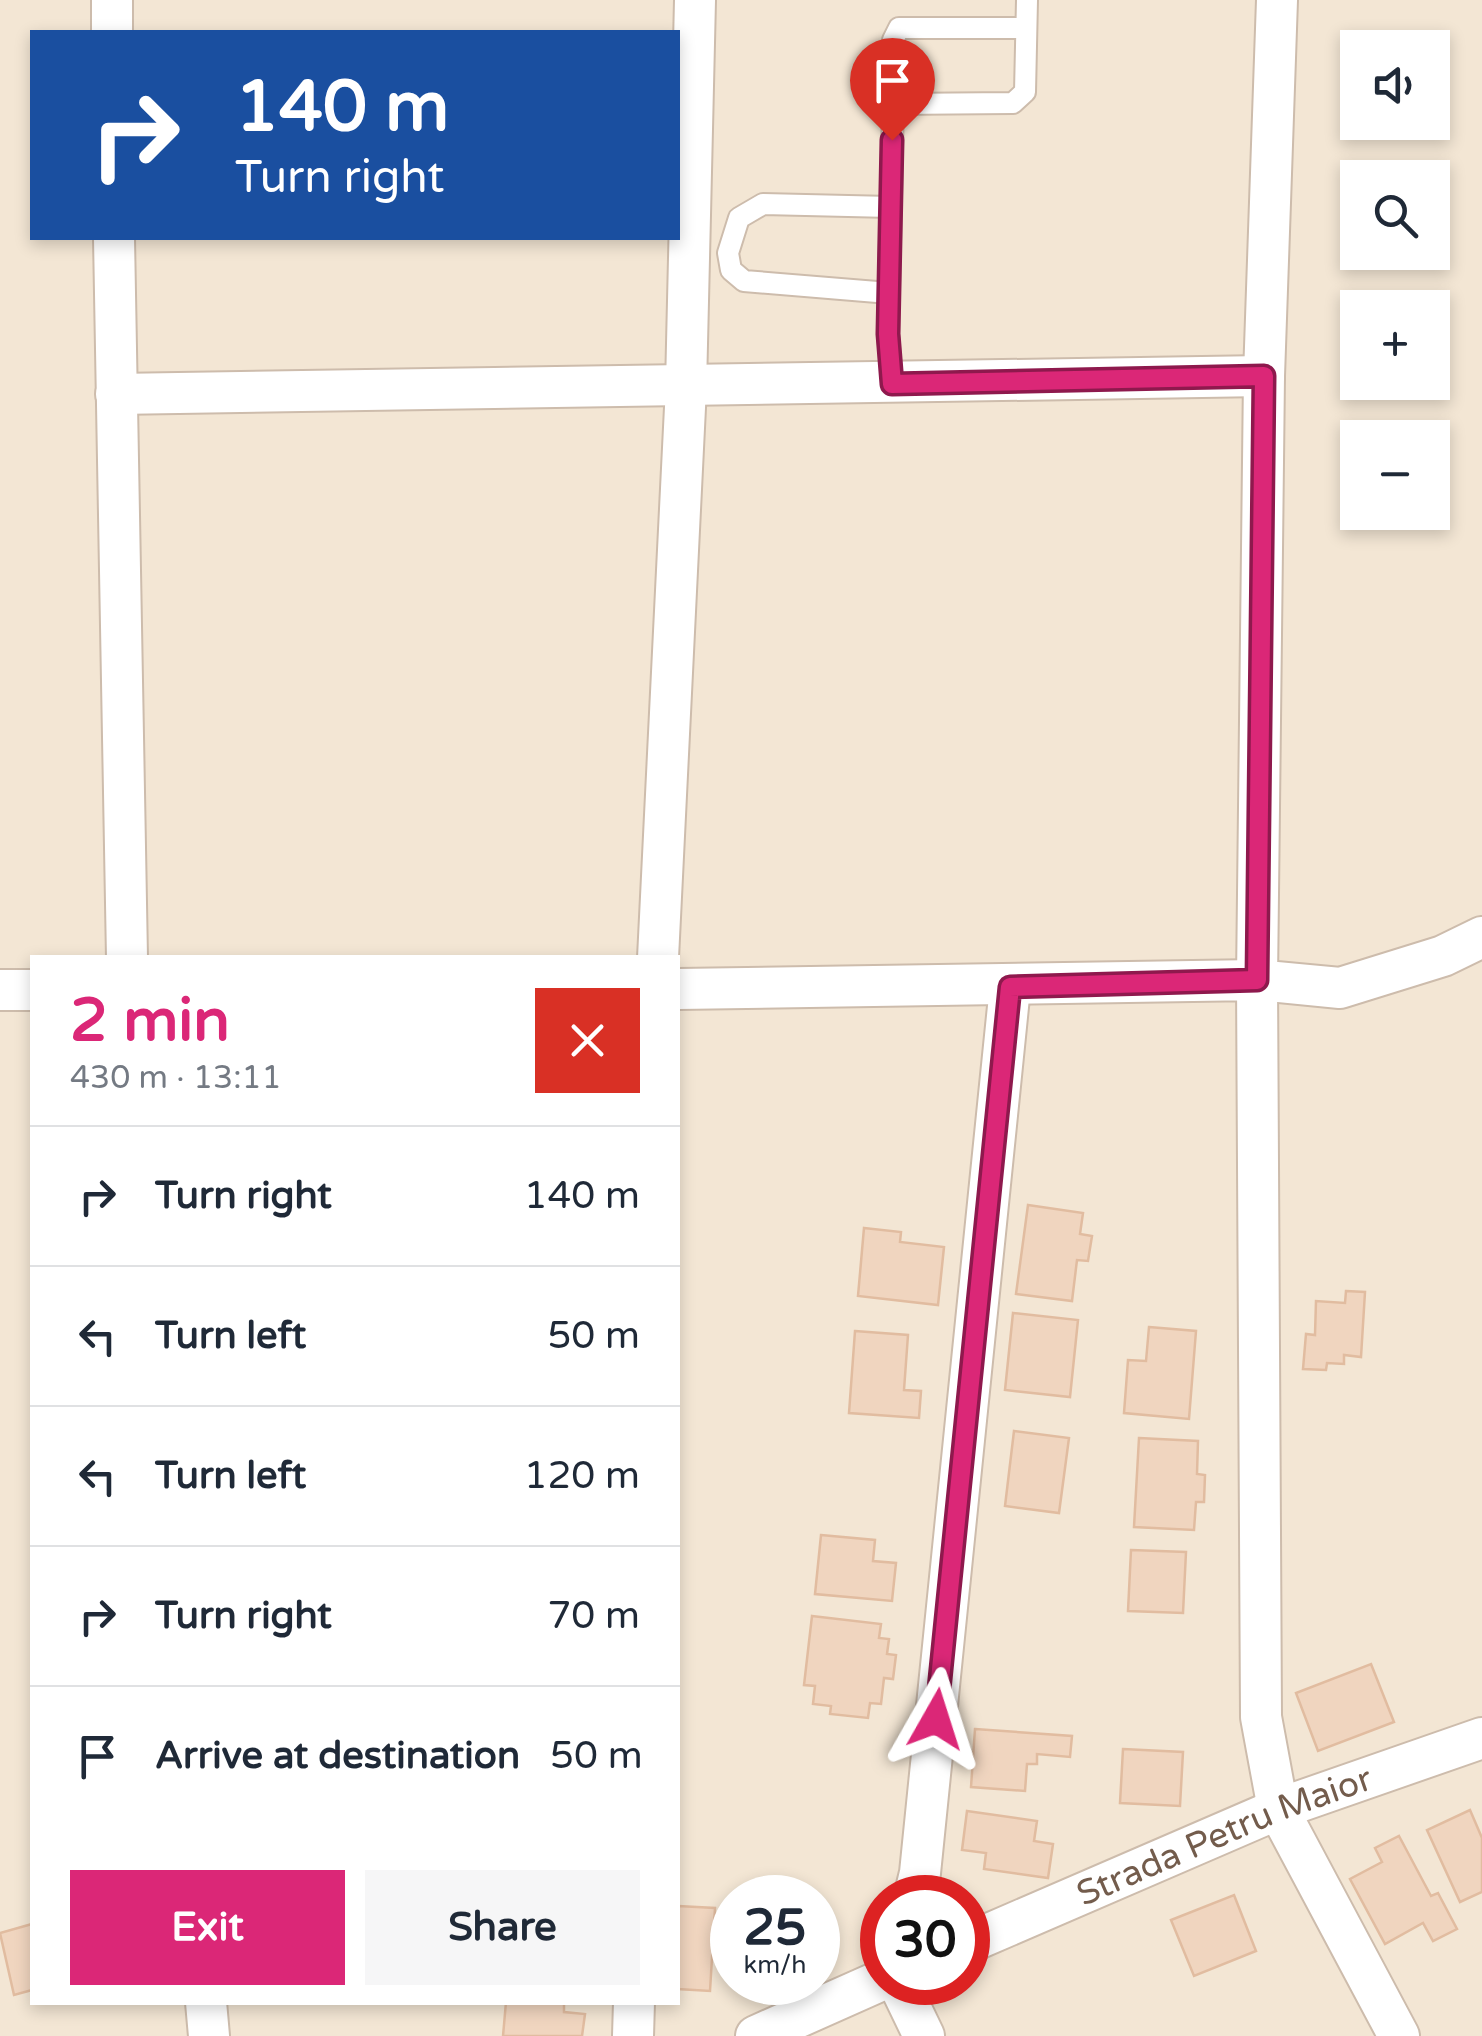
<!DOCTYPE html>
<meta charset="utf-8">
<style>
body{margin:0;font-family:"Varela Round",sans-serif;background:#f6f6f7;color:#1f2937;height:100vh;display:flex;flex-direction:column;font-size:38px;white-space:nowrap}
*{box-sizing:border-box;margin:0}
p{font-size:32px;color:#747a83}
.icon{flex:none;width:55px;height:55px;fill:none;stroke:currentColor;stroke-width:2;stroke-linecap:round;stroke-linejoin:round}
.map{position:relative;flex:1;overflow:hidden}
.side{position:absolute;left:30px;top:955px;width:650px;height:1050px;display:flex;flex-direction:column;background:#fff;border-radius:0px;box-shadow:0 5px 15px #0003}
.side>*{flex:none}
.top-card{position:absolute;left:30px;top:30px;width:650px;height:210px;border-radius:0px;box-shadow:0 5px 15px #0003;background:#1a4fa0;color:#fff;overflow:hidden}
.buttons{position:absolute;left:1340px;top:30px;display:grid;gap:20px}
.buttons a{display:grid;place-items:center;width:110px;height:110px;border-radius:0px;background:#fff;box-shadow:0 5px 15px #0003;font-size:50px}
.speed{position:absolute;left:710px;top:1875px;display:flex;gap:20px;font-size:50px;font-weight:700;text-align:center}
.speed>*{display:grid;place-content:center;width:130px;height:130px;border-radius:50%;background:#fff;box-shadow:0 5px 15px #0003;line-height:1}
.speed small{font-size:25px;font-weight:400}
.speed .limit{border:15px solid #d22;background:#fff;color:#111}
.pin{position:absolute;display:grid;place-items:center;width:85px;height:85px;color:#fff;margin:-102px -42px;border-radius:50% 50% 50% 0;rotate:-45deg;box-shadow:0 0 10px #0007}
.pin .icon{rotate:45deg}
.me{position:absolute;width:110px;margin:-55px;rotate:6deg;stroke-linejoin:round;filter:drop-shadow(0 0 8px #0008)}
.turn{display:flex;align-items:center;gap:35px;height:210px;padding:0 40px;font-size:45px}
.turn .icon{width:130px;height:130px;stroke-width:2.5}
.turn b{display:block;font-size:70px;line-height:85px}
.round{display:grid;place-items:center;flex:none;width:105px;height:105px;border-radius:0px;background:#f6f6f7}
.summary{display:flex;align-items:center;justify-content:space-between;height:170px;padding:0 40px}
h1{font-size:60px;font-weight:800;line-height:75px;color:#db2777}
.action{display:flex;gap:20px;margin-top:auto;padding:20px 40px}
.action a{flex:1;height:115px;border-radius:0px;background:#db2777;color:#fff;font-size:40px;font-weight:800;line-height:115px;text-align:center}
.action a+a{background:#f6f6f7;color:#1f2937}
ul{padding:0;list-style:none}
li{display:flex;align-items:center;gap:30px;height:140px;padding:0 40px;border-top:2px solid #e0e1e3}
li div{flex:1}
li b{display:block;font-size:38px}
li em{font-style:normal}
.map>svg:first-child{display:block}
.residential{fill:#f3e6d4;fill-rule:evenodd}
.building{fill:#f0d5bf;stroke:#e1bca0;stroke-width:2.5}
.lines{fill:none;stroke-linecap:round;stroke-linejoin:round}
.service-casing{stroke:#cdbcac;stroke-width:24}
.minor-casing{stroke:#cdbcac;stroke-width:44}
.service{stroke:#fff;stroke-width:20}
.minor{stroke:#fff;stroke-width:40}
.route-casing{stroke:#8e194d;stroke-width:25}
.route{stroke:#db2777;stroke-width:18}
.labels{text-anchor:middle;stroke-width:10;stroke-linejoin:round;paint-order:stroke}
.street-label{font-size:35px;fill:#735c4c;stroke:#fef8ec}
</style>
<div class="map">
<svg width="1482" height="2036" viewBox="0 0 1482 2036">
<rect width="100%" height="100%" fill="#fbf4e6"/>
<path class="residential" d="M0,0h1482v2036h-1482zM32,32h646v206h-646zM1358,48h74v74h-74zM1358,178h74v74h-74zM1358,308h74v74h-74zM1358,438h74v74h-74zM32,958h646v1044h-646zM732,1898h86v84h-86zM882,1898h86v84h-86z"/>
<g class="building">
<polygon points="1028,1205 1083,1213 1080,1234 1092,1236 1088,1261 1077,1260 1072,1301 1016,1294"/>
<polygon points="864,1228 901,1232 900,1242 944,1247 938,1305 858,1296"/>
<polygon points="1346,1291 1365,1292 1361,1357 1344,1355 1344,1364 1327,1363 1326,1370 1303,1369 1306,1334 1315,1335 1316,1301 1345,1303"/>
<polygon points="1013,1313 1078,1320 1070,1397 1005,1390"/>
<polygon points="1149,1327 1196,1331 1189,1419 1124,1413 1128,1360 1146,1361"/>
<polygon points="855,1331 908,1335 904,1390 921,1391 919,1418 849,1413"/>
<polygon points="1014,1431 1069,1438 1059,1513 1005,1506"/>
<polygon points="1139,1438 1198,1441 1197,1474 1205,1475 1204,1502 1196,1502 1194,1530 1134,1527"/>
<polygon points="821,1535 875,1540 873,1561 896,1563 892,1601 815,1594"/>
<polygon points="1131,1550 1186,1552 1183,1613 1128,1611"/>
<polygon points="812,1616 881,1624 879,1638 889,1639 887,1654 896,1655 893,1679 884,1678 881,1704 870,1703 868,1718 830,1714 831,1706 813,1704 815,1686 804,1685"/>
<polygon points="1371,1664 1394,1722 1318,1751 1296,1693"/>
<polygon points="975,1729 1072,1736 1070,1757 1037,1754 1037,1764 1027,1764 1025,1791 971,1787"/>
<polygon points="1123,1749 1183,1752 1180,1806 1120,1803"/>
<polygon points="1470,1810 1482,1838 1482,1892 1460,1902 1427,1830"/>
<polygon points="967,1811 1037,1821 1034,1841 1053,1844 1048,1878 984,1869 986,1853 962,1850"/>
<polygon points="1399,1836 1431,1896 1438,1893 1457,1929 1433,1941 1423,1923 1385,1944 1350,1879 1382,1862 1375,1848"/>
<polygon points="1234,1895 1256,1951 1194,1976 1171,1920"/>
<polygon points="678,1906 715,1908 710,1991 678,1989"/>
<polygon points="32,1924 32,1990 14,1995 0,1933"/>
<polygon points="506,2002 564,2002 564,2012 585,2014 582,2036 503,2036"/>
</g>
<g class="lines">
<g class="service-casing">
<g id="service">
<polyline points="893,104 893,40 899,28 1026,28"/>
<polyline points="889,293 744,281 731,270 728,253 739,218 763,204 891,207"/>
<polyline points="892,384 888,334 893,104 1013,103 1025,92 1027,0"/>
</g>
</g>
<g class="minor-casing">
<g id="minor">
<polyline points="112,0 112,32"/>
<polyline points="1277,0 1264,376 1257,980 1340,988 1443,956 1482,937"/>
<polyline points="114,238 127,958"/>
<polyline points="116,394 1264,376"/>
<polyline points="658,958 686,387 695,0"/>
<polyline points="678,989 1257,980 1261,1717 1278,1809 1399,2036"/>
<polyline points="0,990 32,990"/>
<polyline points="914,1898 920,1873 1010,987"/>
<path id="s1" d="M968,1943l310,-134 204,-71"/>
<polyline points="898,1982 924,2036"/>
<polyline points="206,2002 209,2036"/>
<polyline points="633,2036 634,2002"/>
<polyline points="756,2036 882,1980"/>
</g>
</g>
<use href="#service" class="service"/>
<use href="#minor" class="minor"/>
</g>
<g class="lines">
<g class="route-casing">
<polyline id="route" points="892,140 888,334 892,384 1264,376 1257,980 1010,987 936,1719"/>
</g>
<use href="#route" class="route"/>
</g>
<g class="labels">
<g class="street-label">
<text dy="12" stroke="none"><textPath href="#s1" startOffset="278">Strada Petru Maior</textPath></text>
</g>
</g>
</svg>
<div class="buttons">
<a><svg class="icon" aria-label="sound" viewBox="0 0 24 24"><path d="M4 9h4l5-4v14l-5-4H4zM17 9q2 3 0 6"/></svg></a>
<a><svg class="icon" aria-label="search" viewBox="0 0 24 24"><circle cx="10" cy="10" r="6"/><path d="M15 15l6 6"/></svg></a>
<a>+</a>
<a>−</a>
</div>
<div class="speed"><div>25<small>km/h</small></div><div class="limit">30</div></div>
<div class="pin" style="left:892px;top:140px;background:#d93025"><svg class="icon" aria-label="arrive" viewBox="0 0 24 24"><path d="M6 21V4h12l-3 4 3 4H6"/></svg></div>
<svg class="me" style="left:936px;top:1719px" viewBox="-20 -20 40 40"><path d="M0-17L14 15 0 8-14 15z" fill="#db2777" stroke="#fff" stroke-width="4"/></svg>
<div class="top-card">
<div class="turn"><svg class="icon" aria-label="right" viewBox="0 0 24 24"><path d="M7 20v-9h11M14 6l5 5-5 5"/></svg><div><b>140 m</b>Turn right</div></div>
</div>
<section class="side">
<div class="summary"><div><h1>2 min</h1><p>430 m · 13:11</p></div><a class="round" style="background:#d93025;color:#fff"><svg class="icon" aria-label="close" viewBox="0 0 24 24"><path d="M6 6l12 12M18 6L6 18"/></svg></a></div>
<ul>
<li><svg class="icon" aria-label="right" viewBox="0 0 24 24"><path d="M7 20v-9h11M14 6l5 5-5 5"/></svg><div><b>Turn right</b></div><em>140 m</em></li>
<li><svg class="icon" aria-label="left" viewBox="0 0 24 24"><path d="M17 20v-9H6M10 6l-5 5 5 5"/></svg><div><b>Turn left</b></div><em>50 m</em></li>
<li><svg class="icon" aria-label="left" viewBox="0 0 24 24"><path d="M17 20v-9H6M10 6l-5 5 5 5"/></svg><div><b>Turn left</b></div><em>120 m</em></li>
<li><svg class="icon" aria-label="right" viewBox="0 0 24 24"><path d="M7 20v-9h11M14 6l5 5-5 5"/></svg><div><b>Turn right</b></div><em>70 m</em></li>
<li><svg class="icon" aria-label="arrive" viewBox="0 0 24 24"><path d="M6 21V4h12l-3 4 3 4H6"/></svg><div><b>Arrive at destination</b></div><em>50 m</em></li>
</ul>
<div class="action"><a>Exit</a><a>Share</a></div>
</section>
</div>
